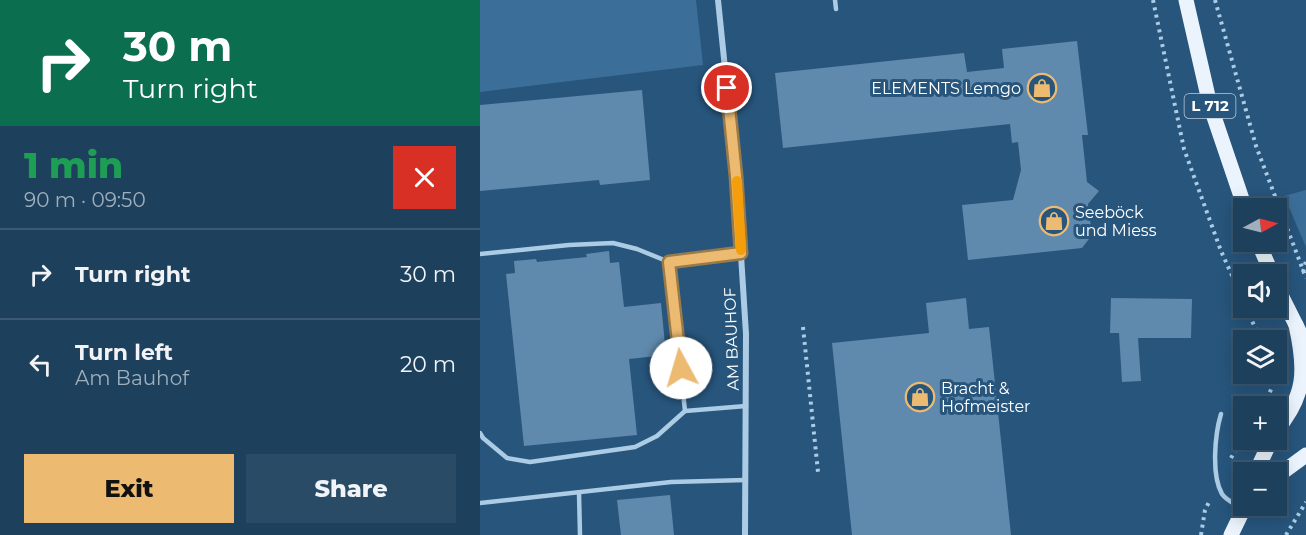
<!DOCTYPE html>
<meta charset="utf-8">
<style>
body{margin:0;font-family:Montserrat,sans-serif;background:#2a4b66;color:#f1f3f6;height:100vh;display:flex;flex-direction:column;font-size:22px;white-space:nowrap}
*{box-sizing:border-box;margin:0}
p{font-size:20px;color:#a0afbc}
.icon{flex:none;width:33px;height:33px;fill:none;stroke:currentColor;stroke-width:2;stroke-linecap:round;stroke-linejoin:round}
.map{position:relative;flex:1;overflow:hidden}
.drawer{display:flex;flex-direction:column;background:#1d405d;width:480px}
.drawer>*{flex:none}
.hud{background:#0b6e4f;color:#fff;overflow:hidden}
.needle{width:39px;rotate:83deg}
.tools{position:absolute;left:753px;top:198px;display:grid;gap:12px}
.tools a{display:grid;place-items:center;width:54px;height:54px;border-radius:0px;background:#1d405d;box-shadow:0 3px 15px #0003,0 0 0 2px #3b5972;font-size:30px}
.pin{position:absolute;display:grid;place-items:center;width:51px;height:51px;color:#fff;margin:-26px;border:3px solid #fff;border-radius:50%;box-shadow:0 2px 6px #0007}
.me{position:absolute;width:66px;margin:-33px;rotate:354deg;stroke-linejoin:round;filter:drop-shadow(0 0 4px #0008)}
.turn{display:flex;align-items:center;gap:21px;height:126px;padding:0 24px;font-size:27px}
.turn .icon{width:78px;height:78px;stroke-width:2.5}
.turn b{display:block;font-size:42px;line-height:51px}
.round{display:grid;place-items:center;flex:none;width:63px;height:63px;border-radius:0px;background:#2a4b66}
.summary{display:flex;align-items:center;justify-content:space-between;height:102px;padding:0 24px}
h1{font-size:36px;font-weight:800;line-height:45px;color:#1e9e55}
.button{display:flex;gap:12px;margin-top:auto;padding:12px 24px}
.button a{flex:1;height:69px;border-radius:0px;background:#ecbb71;color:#111;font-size:24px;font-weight:800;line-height:69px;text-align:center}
.button a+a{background:#2a4b66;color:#f1f3f6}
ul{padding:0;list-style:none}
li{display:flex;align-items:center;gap:18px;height:90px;padding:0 24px;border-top:2px solid #3b5972}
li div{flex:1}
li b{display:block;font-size:22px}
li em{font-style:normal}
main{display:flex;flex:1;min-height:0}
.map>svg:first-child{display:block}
.green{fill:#3b6f99}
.building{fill:#5f8aad}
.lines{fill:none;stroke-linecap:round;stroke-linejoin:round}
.path{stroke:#accbe4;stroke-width:4;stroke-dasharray:3 4.5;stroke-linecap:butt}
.service{stroke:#accbe4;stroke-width:4.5}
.minor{stroke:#accbe4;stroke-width:6}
.primary{stroke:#ebf4fc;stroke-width:15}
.route-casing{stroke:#997a49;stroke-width:15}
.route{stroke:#ecbb71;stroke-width:10}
.slow{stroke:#f59e0b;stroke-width:10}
.labels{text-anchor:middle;stroke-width:6;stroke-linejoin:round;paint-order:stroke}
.shield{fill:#27557c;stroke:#beccd8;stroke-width:1.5}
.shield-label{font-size:15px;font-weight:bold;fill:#fff}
.poi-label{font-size:16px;fill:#fff;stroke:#27557c;text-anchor:start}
.street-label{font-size:16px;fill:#fff;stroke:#27557c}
</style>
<main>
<section class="drawer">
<div class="hud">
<div class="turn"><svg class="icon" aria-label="right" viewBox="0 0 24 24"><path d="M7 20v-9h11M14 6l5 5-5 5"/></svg><div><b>30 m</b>Turn right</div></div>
</div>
<div class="summary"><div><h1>1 min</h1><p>90 m · 09:50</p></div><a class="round" style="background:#d93025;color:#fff"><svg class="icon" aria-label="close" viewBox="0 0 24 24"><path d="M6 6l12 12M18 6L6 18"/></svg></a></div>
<ul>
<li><svg class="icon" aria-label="right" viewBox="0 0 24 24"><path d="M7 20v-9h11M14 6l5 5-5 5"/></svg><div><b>Turn right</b></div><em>30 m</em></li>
<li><svg class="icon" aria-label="left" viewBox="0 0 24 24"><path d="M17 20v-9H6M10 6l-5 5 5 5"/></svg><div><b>Turn left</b><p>Am Bauhof</p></div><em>20 m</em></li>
</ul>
<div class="button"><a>Exit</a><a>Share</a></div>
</section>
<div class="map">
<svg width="826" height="535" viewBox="0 0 826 535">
<rect width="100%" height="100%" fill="#27557c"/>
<g class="green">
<polygon points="0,0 216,0 223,65 0,92"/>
<polygon points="826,190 826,247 804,196"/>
</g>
<g class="building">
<polygon points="597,41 608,135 602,135 607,182 619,191 608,204 612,235 602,248 488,260 482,205 533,200 541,170 538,142 532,143 530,124 303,148 295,73 484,53 487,72 524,68 522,49"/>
<polygon points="162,90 170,180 120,185 119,180 0,191 0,105"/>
<polygon points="129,251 130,263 139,262 144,307 181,303 186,355 149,359 157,435 44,446 26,274 35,273 34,261 56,259 57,262 107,257 106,254"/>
<polygon points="486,298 489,329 509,327 531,535 372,535 352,343 449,333 446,303"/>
<polygon points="631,298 712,299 711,338 658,338 661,381 642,382 639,333 630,333"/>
<polygon points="190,495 194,535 141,535 137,500"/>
</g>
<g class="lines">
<g class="path">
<polyline points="673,0 704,149 741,251 764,302"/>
<polyline points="735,0 776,146 826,278"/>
<polyline points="823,272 826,261"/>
<polyline points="766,308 781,340"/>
<polyline points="323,327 338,472"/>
<polyline points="784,406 792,387 794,374"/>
<polyline points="751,458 764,435"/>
<polyline points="721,535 725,510 730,500"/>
<polyline points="806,535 826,502"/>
</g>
<g class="service">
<polyline points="355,0 356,9"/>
<polyline points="261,253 189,262 205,411 266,406"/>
<polyline points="0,254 89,245 133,243 157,249 189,262"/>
<path d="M741,414c-6,20 -10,61 1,80 4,6 13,10 19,14"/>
<polyline points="0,433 3,438 27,458 50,462 155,447 177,436 205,411"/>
<polyline points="99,493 100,535"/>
<polyline points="0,503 191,482 266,480"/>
</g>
<polyline class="minor" points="238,0 256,176 266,334 265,535"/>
<g class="primary">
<polyline points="706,0 730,105 765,208"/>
<polyline points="778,242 792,274"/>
<polyline points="796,285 820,333"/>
<path d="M796,431c30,-36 30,-61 20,-106"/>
<polyline points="776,472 791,440"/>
<polyline points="796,477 826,455"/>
<polyline points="751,535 765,506"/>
</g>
</g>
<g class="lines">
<g class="route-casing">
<polyline id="route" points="201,368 189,262 261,253 256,176 247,88"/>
</g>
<use href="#route" class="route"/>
<polyline class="slow" points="257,181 261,250"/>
</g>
<defs>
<g id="shop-ring" transform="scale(1.5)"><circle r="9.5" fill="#27557c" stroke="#ecbb71" stroke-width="1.5"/><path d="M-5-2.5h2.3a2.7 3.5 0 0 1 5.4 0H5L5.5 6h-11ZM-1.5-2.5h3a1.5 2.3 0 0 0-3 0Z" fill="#ecbb71"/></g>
</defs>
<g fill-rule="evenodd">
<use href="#shop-ring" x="562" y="88"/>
<use href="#shop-ring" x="574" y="221"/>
<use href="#shop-ring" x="440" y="397"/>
</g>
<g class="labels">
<rect class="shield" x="704.5" y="94" width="51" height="24" rx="4.5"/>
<g class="shield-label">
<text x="730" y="111">L 712</text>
</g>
<g class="poi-label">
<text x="541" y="94" text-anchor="end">ELEMENTS Lemgo</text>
<text x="595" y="218">Seeböck<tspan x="595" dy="18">und Miess</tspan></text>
<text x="461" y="394">Bracht &amp;<tspan x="461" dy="18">Hofmeister</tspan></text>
</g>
<g class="street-label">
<text transform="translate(251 339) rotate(-92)" y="6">AM BAUHOF</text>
</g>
</g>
</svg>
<div class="tools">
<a><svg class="needle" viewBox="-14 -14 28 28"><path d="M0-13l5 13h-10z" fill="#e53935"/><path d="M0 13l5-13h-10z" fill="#a0afbc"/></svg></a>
<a><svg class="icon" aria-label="sound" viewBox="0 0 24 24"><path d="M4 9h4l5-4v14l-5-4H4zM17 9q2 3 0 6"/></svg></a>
<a><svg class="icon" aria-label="layers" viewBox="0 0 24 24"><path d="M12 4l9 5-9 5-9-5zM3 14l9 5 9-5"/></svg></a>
<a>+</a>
<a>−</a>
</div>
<div class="pin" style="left:247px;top:88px;background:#d93025"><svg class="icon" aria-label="arrive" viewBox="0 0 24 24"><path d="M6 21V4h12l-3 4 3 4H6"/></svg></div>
<svg class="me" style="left:201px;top:368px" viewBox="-20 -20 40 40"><circle r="19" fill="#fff"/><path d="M0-13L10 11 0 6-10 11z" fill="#ecbb71"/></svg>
</div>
</main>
